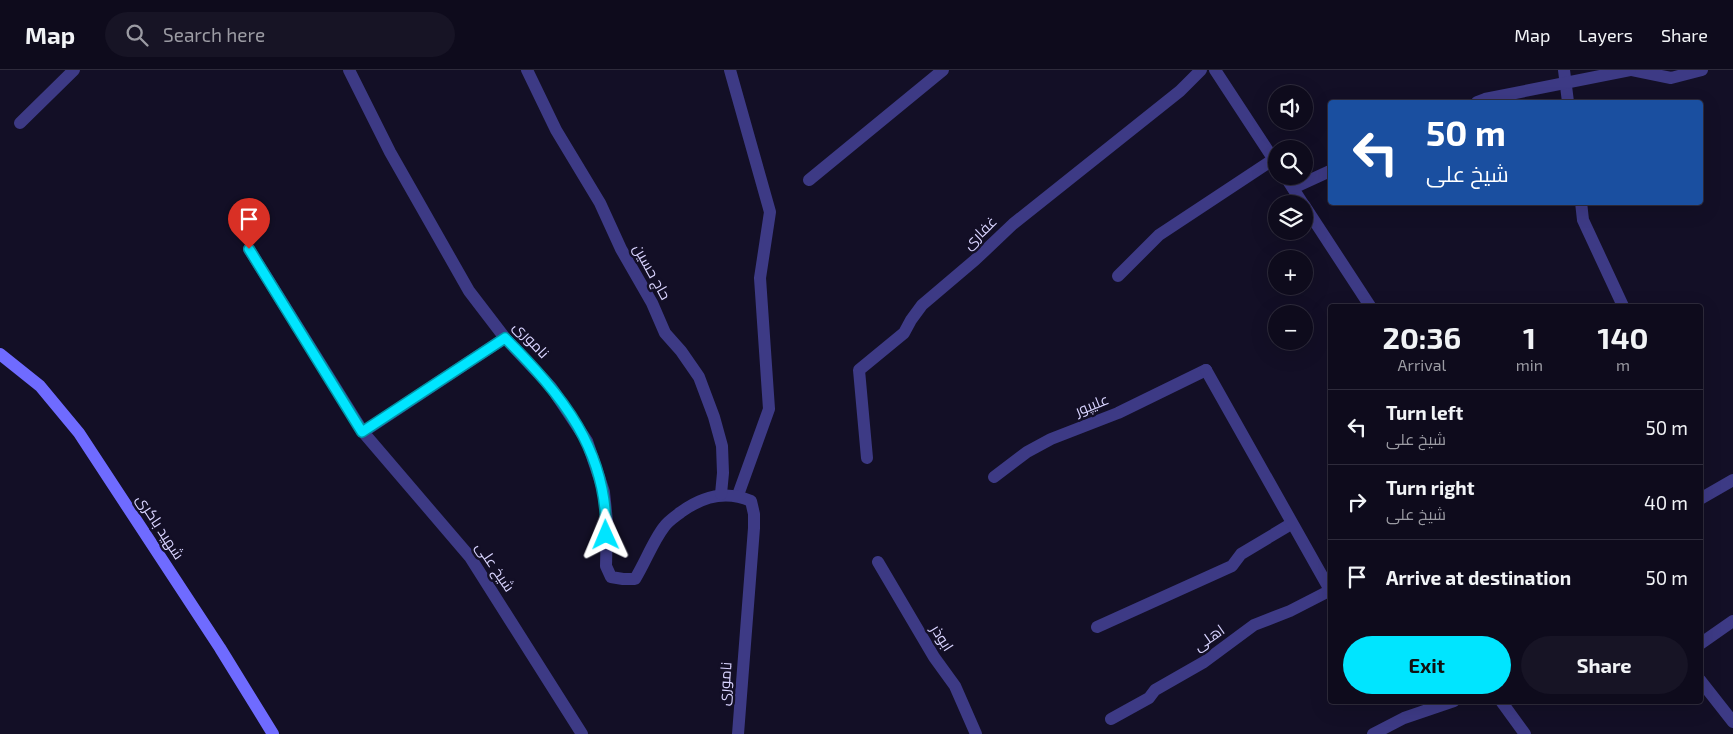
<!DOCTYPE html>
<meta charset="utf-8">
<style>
body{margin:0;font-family:"Exo 2",Cairo,sans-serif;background:#171425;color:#f1f3f6;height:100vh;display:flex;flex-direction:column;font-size:19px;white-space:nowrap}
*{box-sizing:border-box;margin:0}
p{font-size:16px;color:#9b9ba3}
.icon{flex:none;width:28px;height:28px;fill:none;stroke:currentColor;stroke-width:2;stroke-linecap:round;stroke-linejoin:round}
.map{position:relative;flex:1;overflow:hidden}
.details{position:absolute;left:1328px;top:234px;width:375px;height:400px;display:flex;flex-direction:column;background:#0e0b1c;border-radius:5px;box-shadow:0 5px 20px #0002,0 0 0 1px #2e2b3b}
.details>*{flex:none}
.hud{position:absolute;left:1328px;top:30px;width:375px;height:105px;border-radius:5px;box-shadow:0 5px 20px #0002,0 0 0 1px #2e2b3b;background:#1a4fa0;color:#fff;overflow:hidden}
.fabs{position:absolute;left:1268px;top:15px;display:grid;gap:10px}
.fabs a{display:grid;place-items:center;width:45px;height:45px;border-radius:50%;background:#0e0b1c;box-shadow:0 5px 20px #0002,0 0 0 1px #2e2b3b;font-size:25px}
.pin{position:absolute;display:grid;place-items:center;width:42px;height:42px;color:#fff;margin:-51px -21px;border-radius:50% 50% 50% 0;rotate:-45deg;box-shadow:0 0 5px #0007}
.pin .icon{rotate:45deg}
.me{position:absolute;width:55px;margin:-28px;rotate:359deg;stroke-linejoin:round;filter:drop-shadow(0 0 4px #0008)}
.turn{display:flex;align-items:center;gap:18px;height:105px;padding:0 15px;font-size:22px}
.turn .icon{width:65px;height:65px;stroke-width:2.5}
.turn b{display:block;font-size:35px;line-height:42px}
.eta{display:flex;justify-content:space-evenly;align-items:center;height:85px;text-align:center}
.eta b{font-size:30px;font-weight:700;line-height:35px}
.action{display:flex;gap:10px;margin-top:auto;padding:10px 15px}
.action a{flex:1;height:58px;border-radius:30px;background:#00e5ff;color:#111;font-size:20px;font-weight:700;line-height:58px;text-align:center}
.action a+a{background:#171425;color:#f1f3f6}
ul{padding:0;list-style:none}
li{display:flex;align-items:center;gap:15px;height:75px;padding:0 15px;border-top:1px solid #2e2b3b}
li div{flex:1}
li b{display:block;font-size:19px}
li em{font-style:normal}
header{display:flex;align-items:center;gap:30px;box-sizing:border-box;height:70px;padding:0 25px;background:#0e0b1c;border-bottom:1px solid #2e2b3b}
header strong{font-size:24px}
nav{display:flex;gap:28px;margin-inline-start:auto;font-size:18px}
.search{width:350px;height:45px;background:#171425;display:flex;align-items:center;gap:12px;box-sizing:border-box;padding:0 18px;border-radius:28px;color:#9b9ba3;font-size:19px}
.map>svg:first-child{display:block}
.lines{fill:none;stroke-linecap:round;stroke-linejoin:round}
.service{stroke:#3d3a85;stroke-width:12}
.minor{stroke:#3d3a85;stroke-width:12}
.tertiary{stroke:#3d3a85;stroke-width:12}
.secondary{stroke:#6f6bff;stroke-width:12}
.route-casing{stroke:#0095a6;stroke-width:12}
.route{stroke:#00e5ff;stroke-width:9}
.labels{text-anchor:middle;stroke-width:5;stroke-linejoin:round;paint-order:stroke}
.street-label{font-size:15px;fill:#d9d4ff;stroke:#130f26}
</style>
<header>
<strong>Map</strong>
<div class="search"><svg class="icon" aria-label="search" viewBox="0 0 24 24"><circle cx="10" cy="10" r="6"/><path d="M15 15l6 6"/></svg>Search here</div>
<nav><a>Map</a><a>Layers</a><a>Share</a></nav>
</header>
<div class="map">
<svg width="1733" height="664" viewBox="0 0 1733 664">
<rect width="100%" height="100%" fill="#130f26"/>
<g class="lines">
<g class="service">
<polyline points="730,0 770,142 760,208 769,339 738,425"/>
<polyline points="1564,0 1568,32"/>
<polyline points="1632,0 1671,8 1702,0"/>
<polyline points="1477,32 1485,29 1630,0"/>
<polyline points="20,53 74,0"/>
<polyline points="809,110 943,0"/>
<polyline points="1293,118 1330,101"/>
<polyline points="1581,132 1583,150 1623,236"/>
<polyline points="249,179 363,362 470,487 582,664"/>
<polyline points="1118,206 1159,165 1274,89"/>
<polyline points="363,362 505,268"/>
<polyline points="867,388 859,300 904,263 911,250 922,235 975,190 1013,154 1180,21 1201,0"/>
<polyline points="994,407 1027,382 1051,369 1118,343 1206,300"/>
<polyline points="1700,429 1733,410"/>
<polyline points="878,492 934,587 955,616 976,664"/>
<polyline points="1097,557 1232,496 1241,484 1291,454"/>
<polyline points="1700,574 1733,551"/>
<polyline points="1501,631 1525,664"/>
<polyline points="1111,649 1149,628 1155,620 1204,592 1254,555 1290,541 1329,521"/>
<polyline points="1373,664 1404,648 1454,631"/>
</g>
<g class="minor">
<path d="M349,0l41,82 79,139 36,47 46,49 36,54 17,51 3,29 -1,45 5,11 12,2h12c10,-16 18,-38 29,-52 4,-6 12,-11 17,-15 22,-16 45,-22 70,-11l3,13v14l-16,206"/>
<polyline points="527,0 556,60 600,133 621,179 652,233 665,263 681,281 699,307 714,347 722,376 723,403 721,424"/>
<polyline points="1206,300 1330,520"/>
</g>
<g class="tertiary">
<polyline points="1215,0 1276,93"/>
<polyline points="1285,106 1303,134"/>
<polyline points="1304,135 1370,236"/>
<polyline points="1700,610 1733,652"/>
</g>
<polyline class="secondary" points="0,284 40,316 79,363 220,578 273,664"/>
</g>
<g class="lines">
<g class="route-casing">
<path id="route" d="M249,179l113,183 143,-94c57,57 103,112 101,197"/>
</g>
<use href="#route" class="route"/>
</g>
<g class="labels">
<g class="street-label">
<text transform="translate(980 163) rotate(-44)" y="5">غفاری</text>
<text transform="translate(652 202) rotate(61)" y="5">حاج حسین</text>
<text transform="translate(531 270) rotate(47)" y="5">ناموری</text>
<text transform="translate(1092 335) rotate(-22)" y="5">علیپور</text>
<text transform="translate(160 457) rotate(57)" y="5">شهید باکری</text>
<text transform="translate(495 497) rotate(56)" y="5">شیخ علی</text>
<text transform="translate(942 568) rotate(58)" y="5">ابوذر</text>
<text transform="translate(1209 568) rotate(-35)" y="5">اهلی</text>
<text transform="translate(725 614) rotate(-86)" y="5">ناموری</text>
</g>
</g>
</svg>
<div class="fabs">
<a><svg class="icon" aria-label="sound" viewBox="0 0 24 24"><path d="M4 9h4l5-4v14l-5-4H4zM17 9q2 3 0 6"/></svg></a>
<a><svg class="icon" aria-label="search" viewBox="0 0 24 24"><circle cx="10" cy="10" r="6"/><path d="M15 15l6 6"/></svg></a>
<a><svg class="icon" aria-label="layers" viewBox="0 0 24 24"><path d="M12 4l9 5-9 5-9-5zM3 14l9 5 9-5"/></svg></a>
<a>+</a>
<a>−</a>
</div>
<div class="pin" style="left:249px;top:179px;background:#d93025"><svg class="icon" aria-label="arrive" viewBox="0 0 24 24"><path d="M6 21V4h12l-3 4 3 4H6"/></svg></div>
<svg class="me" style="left:606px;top:465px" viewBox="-20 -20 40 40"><path d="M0-17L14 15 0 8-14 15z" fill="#00e5ff" stroke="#fff" stroke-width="4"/></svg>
<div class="hud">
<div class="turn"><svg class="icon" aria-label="left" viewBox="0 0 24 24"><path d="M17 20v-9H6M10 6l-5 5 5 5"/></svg><div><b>50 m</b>شیخ علی</div></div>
</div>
<section class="details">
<div class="eta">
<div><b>20:36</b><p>Arrival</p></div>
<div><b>1</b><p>min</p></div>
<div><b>140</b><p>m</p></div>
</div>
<ul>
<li><svg class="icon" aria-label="left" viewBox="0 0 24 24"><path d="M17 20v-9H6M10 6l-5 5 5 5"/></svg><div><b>Turn left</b><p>شیخ علی</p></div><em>50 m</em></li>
<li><svg class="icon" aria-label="right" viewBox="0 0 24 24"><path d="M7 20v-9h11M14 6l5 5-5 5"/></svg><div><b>Turn right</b><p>شیخ علی</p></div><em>40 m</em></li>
<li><svg class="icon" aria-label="arrive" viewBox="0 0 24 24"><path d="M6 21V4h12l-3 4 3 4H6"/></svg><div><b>Arrive at destination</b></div><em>50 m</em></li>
</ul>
<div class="action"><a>Exit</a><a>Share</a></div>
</section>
</div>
